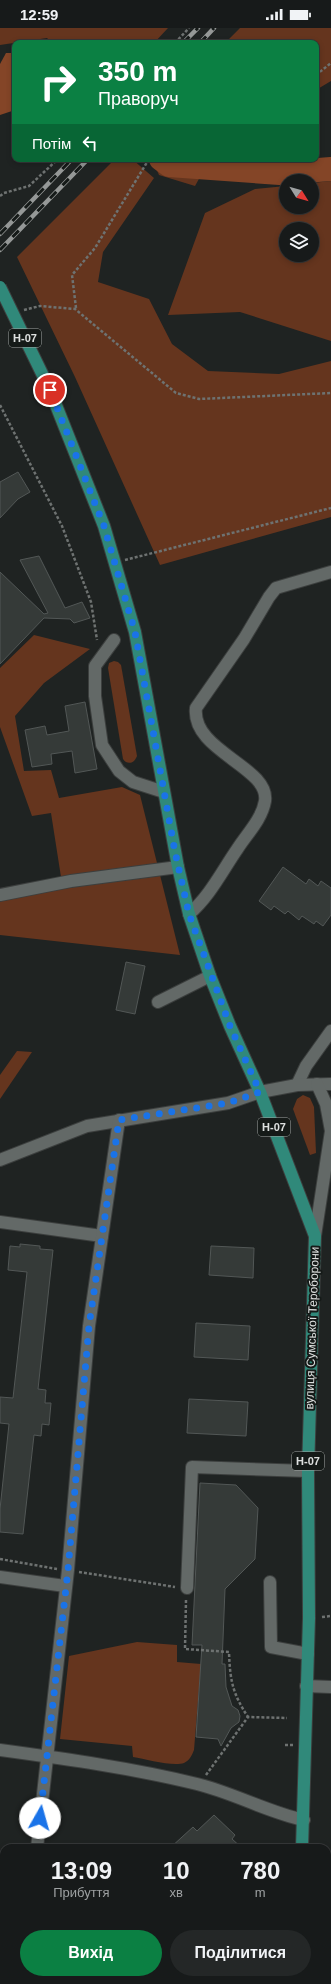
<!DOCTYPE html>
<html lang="uk">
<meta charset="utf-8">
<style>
body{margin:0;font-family:Helvetica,sans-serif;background:#242727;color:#f1f3f6;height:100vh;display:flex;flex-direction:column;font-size:15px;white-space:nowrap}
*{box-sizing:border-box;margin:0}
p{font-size:13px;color:#9ea1a2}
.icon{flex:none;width:22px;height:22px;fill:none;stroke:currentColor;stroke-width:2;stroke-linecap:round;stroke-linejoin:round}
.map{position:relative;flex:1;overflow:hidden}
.sheet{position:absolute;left:0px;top:1816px;width:331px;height:140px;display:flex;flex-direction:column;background:#171a1a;border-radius:12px 12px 0 0;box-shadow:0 2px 6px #0003,0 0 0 1px #363839}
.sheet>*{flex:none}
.hud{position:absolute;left:12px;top:12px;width:307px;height:122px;border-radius:8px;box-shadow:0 2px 6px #0003,0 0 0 1px #363839;background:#0b8043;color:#fff;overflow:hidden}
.needle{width:26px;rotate:127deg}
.fabs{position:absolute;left:279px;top:146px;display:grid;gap:8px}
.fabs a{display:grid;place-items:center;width:40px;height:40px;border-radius:50%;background:#171a1a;box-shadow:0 2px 6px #0003,0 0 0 1px #363839;font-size:20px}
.pin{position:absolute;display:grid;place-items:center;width:34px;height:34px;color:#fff;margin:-17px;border:2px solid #fff;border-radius:50%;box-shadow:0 1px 4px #0007}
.me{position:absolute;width:44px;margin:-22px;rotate:7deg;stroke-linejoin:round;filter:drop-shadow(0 0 3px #0008)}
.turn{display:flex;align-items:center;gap:14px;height:84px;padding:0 20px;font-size:18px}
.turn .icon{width:52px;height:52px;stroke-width:2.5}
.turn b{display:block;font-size:28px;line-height:34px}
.then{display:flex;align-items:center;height:38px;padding:0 20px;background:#0003;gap:8px;font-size:15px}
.eta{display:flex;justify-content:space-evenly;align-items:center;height:68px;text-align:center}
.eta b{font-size:24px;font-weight:800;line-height:28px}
.cta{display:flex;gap:8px;margin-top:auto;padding:8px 20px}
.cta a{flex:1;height:46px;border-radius:24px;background:#0b8043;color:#fff;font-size:16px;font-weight:800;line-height:46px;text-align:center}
.cta a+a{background:#242727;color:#f1f3f6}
.status{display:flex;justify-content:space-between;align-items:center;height:28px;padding:0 20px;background:#171a1a;direction:ltr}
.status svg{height:11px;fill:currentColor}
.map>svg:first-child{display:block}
.green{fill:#65351e;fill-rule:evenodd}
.water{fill:#844527}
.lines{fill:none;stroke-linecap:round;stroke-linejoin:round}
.river{stroke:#844527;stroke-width:24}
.building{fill:#353a38;stroke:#525756}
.minor-casing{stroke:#3c3f3e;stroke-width:14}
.major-casing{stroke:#3c3f3e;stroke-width:14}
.path{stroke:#6e7271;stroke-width:2.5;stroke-dasharray:3 2;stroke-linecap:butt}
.minor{stroke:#636967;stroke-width:12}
.major{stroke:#30897a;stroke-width:12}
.rail-casing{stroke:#959897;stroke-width:4.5}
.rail{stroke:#151a18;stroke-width:3;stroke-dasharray:9;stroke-linecap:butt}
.major-bridge-casing{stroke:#3c3f3e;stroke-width:14;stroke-linecap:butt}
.major-bridge{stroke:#30897a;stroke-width:12}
.route{stroke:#1a73e8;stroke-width:7;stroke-dasharray:0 12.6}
.labels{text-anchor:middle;stroke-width:4;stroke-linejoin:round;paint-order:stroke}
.shield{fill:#151a18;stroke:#a1a5a3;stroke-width:1}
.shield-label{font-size:11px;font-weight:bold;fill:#dde0df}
.street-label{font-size:12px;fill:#dde0df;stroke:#151a18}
</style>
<div class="status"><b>12:59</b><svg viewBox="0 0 49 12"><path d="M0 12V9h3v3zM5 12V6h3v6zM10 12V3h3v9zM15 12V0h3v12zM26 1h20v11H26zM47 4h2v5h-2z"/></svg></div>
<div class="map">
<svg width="331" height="1956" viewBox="0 0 331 1956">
<rect width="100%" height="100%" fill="#1f2322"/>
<g class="green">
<polygon points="0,0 168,0 154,15 52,15 47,10 0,17"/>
<polygon points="240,0 331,0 331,53 316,62 316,15 225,15"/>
<polygon points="115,131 132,131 154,150 103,224 98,254 149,271 172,316 208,343 279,346 331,333 331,489 160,537 75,349 17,229"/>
<polygon points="152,131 210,131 195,158 159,147"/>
<path d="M331,153v160l-91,-29 -72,3 37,-102 50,-24 31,-3v21h26v-24zM286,201h26v26h-26z"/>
<polygon points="34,607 90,621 44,655 15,688 24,743 51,742 59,770 122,759 140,767 180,927 0,907 0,861 61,849 51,785 32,788 0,699 0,640"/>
<path d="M114,633l4,1 3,3 16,91c-3,8 -10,9 -14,3l-15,-91 1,-5z"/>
<polygon points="17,1023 32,1024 0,1071 0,1047"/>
<polygon points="303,1067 310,1070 314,1079 316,1125 310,1127 293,1081 297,1071"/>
<path d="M137,1614l40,3v17l24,2 -7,86c-2,5 -4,10 -10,13 -11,4 -38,-4 -51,-6l-1,-11 -72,-7 9,-83z"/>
</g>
<polygon class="water" points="6,25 15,25 15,82 0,87 0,36"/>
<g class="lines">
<polyline class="river" points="161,131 169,137 280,145 331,141"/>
</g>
<g class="building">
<polygon points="18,444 30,464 18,471 0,490 0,454"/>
<polygon points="39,528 65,580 82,574 90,590 74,595 70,591 44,590 0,636 0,544 44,586 48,585 20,532"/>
<polygon points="85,674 97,741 75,745 72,723 51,726 52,736 32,739 25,702 45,698 47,707 69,703 65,678"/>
<polygon points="283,839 306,856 309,851 318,858 321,853 331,860 331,887 323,898 316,893 314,896 302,888 299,892 288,883 285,886 274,878 271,882 259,873"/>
<polygon points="126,934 145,938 135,986 116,982"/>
<polygon points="20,1216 40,1218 40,1221 53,1222 38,1361 46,1362 45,1375 51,1375 49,1397 42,1396 41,1408 34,1407 23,1506 0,1504 0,1481 9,1396 0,1395 0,1369 13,1370 27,1244 8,1242 10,1218 20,1219"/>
<polygon points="211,1218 254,1220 253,1250 209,1247"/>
<polygon points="196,1295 250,1298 248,1332 194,1329"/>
<polygon points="189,1371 248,1374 246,1408 187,1405"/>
<polygon points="200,1455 236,1457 258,1480 255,1531 225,1561 222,1636 225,1636 226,1659 232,1678 238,1682 240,1688 239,1694 231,1700 221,1718 218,1711 196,1709 202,1617 192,1617"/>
<polygon points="214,1787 235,1807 232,1811 242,1820 170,1820 193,1799 197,1803"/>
</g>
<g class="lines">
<g class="minor-casing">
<g id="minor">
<polyline points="114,612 95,638 95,668 102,717 119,743 133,754 164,764"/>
<polyline points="0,867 71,853 178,839"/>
<path d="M189,886c21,-18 33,-43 49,-66 9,-14 24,-29 27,-47 5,-34 -74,-50 -69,-93l48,-69 25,-42 7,-9 55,-16"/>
<polyline points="158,974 210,948"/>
<polyline points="297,1057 306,1038 331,1003"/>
<polyline points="0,1132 87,1098 228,1075 260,1064 297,1057 331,1056"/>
<polyline points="0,1194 102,1208"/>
<polyline points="315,1208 331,1103 326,1076 317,1056"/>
<polyline points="0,1549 65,1558"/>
<polyline points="270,1554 271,1619 308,1626"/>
<polyline points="187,1560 192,1439 308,1443"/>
<polyline points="306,1658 331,1659"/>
<path d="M0,1722c66,9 132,18 197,34 37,9 70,28 107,36"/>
<polyline points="37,1820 68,1542 89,1298 119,1092"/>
<polyline points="20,1956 21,1952"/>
</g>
</g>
<g class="major-casing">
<g id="major">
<polyline points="50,362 104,498 135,604 178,839 189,886 210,948 230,998 260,1064 315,1208 308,1443 309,1590 302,1820"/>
<polyline points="295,1956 295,1952"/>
</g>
</g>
<g class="path">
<polyline points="175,15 189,0"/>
<polyline points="316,47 331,35"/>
<polyline points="0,168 4,165 29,158 58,131"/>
<polyline points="76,280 72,247 95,220 149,131"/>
<polyline points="24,282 40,278 75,281 176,365 199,371 331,365"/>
<polyline points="0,377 62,498 91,574 97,612"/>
<polyline points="125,532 331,480"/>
<polyline points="0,1531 57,1541"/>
<polyline points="79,1544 175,1559"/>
<path d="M186,1572l-1,49 44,3c1,27 3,41 19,65"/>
<polyline points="322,1589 331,1588"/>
<polyline points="285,1717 294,1717"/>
<polyline points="206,1747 248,1689 287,1690"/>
<polyline points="0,1921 4,1905"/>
</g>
<use href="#minor" class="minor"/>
<use href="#major" class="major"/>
<g class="rail-casing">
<g id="rail">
<polyline points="183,15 198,0"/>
<polyline points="200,15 214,0"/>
<polyline points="0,206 72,131"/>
<polyline points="0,222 88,131"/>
</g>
</g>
<use href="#rail" class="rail"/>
<g class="major-bridge-casing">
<polyline id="major-bridge" points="0,259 50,362"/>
</g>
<use href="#major-bridge" class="major-bridge"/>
</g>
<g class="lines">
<polyline class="route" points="40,1790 68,1542 89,1298 119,1092 228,1075 260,1064 230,998 189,886 175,824 135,604 104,498 50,362"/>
</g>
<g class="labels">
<g class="shield">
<rect x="9" y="301" width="32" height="18" rx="3"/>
<rect x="258" y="1090" width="32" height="18" rx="3"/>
<rect x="292" y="1424" width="32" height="18" rx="3"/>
</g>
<g class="shield-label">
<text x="25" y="314">Н-07</text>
<text x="274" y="1103">Н-07</text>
<text x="308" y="1437">Н-07</text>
</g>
<g class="street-label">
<text transform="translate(312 1300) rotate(-88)" y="4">вулиця Сумської Тероборони</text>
</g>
</g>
</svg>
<div class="fabs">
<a><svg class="needle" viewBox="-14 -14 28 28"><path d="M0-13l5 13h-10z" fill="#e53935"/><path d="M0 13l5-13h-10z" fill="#9ea1a2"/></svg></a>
<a><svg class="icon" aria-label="layers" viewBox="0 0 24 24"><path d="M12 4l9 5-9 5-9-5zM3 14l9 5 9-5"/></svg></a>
</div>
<div class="pin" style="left:50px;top:362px;background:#d93025"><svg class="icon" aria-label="arrive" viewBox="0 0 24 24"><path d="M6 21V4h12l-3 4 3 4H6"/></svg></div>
<svg class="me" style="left:40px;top:1790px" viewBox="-20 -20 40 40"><circle r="19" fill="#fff"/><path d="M0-13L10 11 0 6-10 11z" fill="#1a73e8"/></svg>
<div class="hud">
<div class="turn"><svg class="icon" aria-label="right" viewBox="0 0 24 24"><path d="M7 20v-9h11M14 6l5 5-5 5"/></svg><div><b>350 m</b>Праворуч</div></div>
<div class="then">Потім<svg class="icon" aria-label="left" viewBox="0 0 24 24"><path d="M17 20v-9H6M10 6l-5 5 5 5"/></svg></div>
</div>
<section class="sheet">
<div class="eta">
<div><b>13:09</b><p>Прибуття</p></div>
<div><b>10</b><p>хв</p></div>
<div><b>780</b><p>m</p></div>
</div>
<div class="cta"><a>Вихід</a><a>Поділитися</a></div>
</section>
</div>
